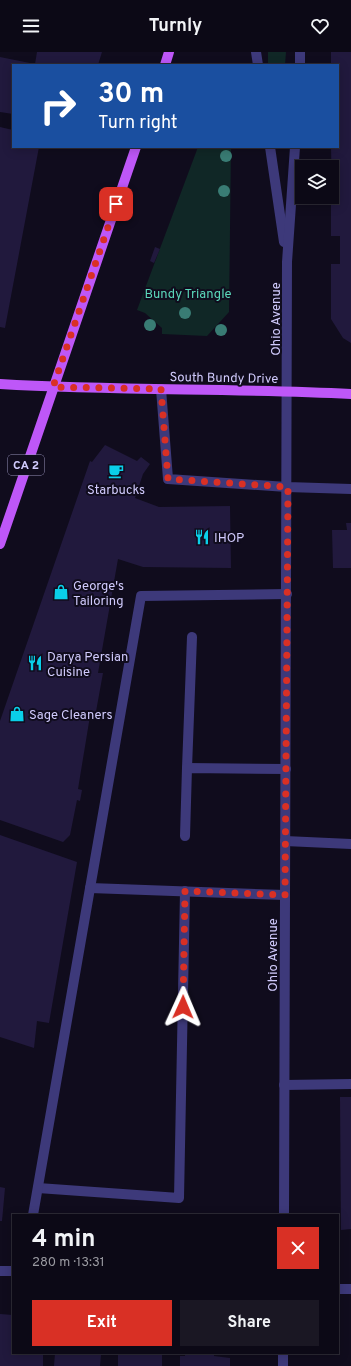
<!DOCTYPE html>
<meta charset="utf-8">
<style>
body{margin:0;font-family:Overpass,sans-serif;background:#1a1723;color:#f1f3f6;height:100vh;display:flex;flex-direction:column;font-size:15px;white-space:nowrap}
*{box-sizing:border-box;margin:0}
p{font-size:13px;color:#9a9aa1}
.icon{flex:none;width:22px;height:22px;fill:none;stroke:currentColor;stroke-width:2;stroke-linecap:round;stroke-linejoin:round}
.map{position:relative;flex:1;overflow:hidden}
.details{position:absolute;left:12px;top:1162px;width:327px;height:140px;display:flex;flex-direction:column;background:#0c0916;border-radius:0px;box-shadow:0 2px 10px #0003,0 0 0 1px #2c2a35}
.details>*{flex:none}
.banner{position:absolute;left:12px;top:12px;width:327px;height:84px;border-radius:0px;box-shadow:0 2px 10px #0003,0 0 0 1px #2c2a35;background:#1a4fa0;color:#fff;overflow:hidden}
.buttons{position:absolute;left:295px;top:108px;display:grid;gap:8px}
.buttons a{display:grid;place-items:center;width:44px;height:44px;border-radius:0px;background:#0c0916;box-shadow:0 2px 10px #0003,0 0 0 1px #2c2a35;font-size:20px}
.pin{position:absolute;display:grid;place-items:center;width:34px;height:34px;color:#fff;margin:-17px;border-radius:8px;box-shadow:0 2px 6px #0006}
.me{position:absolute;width:44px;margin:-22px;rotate:1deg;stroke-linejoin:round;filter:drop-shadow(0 0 3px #0008)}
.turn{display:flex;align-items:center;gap:14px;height:84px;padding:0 20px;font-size:18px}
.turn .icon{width:52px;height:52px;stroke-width:2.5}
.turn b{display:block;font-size:28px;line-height:34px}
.round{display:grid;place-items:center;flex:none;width:42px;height:42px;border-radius:0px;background:#1a1723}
.headline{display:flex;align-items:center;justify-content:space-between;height:68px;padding:0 20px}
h1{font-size:24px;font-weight:700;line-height:30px}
.action{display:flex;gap:8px;margin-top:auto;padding:8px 20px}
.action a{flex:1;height:46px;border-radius:0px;background:#d93025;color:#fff;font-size:16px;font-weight:700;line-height:46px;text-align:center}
.action a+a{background:#1a1723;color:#f1f3f6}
header{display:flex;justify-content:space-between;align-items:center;height:52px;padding:0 20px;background:#0c0916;font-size:18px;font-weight:700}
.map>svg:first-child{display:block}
.green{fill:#102726}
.building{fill:#21193d}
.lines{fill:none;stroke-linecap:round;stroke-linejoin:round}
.minor{stroke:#3d397a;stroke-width:10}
.major{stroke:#be57f8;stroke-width:10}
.tree{fill:#397c74}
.route{stroke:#d93025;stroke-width:7;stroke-dasharray:0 12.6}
.labels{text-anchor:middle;stroke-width:4;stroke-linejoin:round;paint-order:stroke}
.shield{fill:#100c1d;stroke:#9792ba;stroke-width:1}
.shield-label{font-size:12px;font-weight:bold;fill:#d1cbfd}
.park-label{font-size:13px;fill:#5bd8bb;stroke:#100c1d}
.street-label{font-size:13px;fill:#d1cbfd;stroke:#100c1d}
.poi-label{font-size:13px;fill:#d1cbfd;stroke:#100c1d;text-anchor:start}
</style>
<header><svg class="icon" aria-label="menu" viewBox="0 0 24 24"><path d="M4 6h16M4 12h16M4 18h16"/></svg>Turnly<svg class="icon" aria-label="heart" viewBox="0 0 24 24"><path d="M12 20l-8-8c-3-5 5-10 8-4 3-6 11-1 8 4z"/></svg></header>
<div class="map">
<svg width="351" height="1314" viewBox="0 0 351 1314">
<rect width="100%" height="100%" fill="#100c1d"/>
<g class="green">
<polygon points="268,0 286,0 285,13 268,13"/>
<polygon points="198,95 231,95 229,260 207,284 162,282 162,276 145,261 137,258"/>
</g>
<g class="building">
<polygon points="37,0 102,0 98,13 13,13 13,62 0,60 0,5 35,12"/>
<polygon points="331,0 351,0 351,291 343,286 331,267 331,212 340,212 340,184 331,184 331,145 332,145 331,95 338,95 338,13 331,13"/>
<polygon points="0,75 13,78 13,95 39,95 5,276 0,275"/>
<polygon points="155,195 160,197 154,211 150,209"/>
<polygon points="105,393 137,409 141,405 150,412 143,422 135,446 159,455 230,454 231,516 143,515 118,507 98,621 103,621 95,665 90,664 78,737 82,738 80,749 77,748 70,783 63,790 0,768 0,669 90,409 92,410"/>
<polygon points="346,471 351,471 351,516 333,516 332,478 347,478"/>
<polygon points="0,783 77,810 49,971 37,969 34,996 0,985"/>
<polygon points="340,1045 351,1045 351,1177 341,1178"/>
<polygon points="0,1135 5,1136 2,1169 0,1169"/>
<polygon points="0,1262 13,1263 13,1301 43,1301 43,1314 0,1314"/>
<polygon points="55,1301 85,1301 85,1302 101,1303 100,1314 54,1314"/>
<polygon points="118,1301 146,1301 147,1303 162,1303 162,1314 118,1314"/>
<polygon points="197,1301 214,1301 214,1304 230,1306 230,1314 180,1314 180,1304 185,1304 185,1302 197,1303"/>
</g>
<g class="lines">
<g class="minor">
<polyline points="256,0 258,13"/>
<polyline points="300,13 300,0"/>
<polyline points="270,95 284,190"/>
<polyline points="161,337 168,427 287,435 351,437"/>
<polyline points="187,716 192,585"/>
<polyline points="185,784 187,716 286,717"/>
<polyline points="285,789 351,792"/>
<polyline points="90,836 285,843"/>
<polyline points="284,1033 351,1032"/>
<polyline points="38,1136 179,1146 185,839"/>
<polyline points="33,1163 141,544 287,542"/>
<polyline points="284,1163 287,210 295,95"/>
<polyline points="0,1219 13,1219"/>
<polyline points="338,1237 351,1237"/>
<polyline points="283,1314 283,1301"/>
</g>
<g class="major">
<polyline points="165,13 169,0"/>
<path d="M0,332c117,7 234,4 351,10"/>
<polyline points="0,492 136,95"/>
</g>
</g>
<g class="tree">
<circle cx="226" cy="104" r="6"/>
<circle cx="224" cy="139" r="6"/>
<circle cx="185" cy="261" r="6"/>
<circle cx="150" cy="273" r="6"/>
<circle cx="221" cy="278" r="6"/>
</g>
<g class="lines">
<polyline class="route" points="116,152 53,335 161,337 168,427 288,435 285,843 185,839 183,955"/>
</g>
<defs>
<g id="cafe-bare" transform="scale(1.2)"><path d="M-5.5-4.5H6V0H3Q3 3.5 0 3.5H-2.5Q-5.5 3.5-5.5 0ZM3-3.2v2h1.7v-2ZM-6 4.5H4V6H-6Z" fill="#0acfe9" stroke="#100c1d" stroke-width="2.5" paint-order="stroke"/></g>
<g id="restaurant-bare" transform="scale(1.2)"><path d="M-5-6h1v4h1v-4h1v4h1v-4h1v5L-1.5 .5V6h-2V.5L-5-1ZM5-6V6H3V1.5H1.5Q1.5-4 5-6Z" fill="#0acfe9" stroke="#100c1d" stroke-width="2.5" paint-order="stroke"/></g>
<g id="shop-bare" transform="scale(1.2)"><path d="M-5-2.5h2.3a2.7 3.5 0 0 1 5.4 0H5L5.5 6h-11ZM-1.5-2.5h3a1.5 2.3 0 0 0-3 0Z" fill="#0acfe9" stroke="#100c1d" stroke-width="2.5" paint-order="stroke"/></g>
</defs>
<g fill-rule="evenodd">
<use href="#cafe-bare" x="116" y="419"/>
<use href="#restaurant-bare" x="202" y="485"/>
<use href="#shop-bare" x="61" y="540"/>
<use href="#restaurant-bare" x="35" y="611"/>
<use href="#shop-bare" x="17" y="662"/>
</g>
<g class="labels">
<rect class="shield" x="8" y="403" width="36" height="20" rx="3"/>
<g class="shield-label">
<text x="26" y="417">CA 2</text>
</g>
<g class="park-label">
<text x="188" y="246">Bundy Triangle</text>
</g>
<g class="street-label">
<text transform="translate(275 267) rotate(-90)" y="5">Ohio Avenue</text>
<text transform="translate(224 325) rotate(1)" y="5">South Bundy Drive</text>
<text transform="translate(272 903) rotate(-90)" y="5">Ohio Avenue</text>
</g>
<g class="poi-label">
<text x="116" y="442" text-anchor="middle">Starbucks</text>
<text x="214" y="490">IHOP</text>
<text x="73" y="538">George's<tspan x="73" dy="15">Tailoring</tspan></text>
<text x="47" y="609">Darya Persian<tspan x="47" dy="15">Cuisine</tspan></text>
<text x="29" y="667">Sage Cleaners</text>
</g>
</g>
</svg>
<div class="buttons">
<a><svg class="icon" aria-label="layers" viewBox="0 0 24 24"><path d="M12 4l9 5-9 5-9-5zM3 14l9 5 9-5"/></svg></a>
</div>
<div class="pin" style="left:116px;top:152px;background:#d93025"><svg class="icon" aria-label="arrive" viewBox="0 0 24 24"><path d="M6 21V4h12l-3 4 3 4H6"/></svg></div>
<svg class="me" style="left:183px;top:955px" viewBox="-20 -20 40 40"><path d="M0-17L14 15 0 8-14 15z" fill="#d93025" stroke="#fff" stroke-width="4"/></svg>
<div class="banner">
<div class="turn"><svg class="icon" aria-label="right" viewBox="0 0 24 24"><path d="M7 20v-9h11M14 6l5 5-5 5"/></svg><div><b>30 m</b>Turn right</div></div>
</div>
<section class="details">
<div class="headline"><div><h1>4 min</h1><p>280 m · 13:31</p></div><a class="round" style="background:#d93025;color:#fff"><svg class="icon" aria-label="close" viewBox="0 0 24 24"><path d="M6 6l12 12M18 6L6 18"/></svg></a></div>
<div class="action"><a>Exit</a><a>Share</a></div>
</section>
</div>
